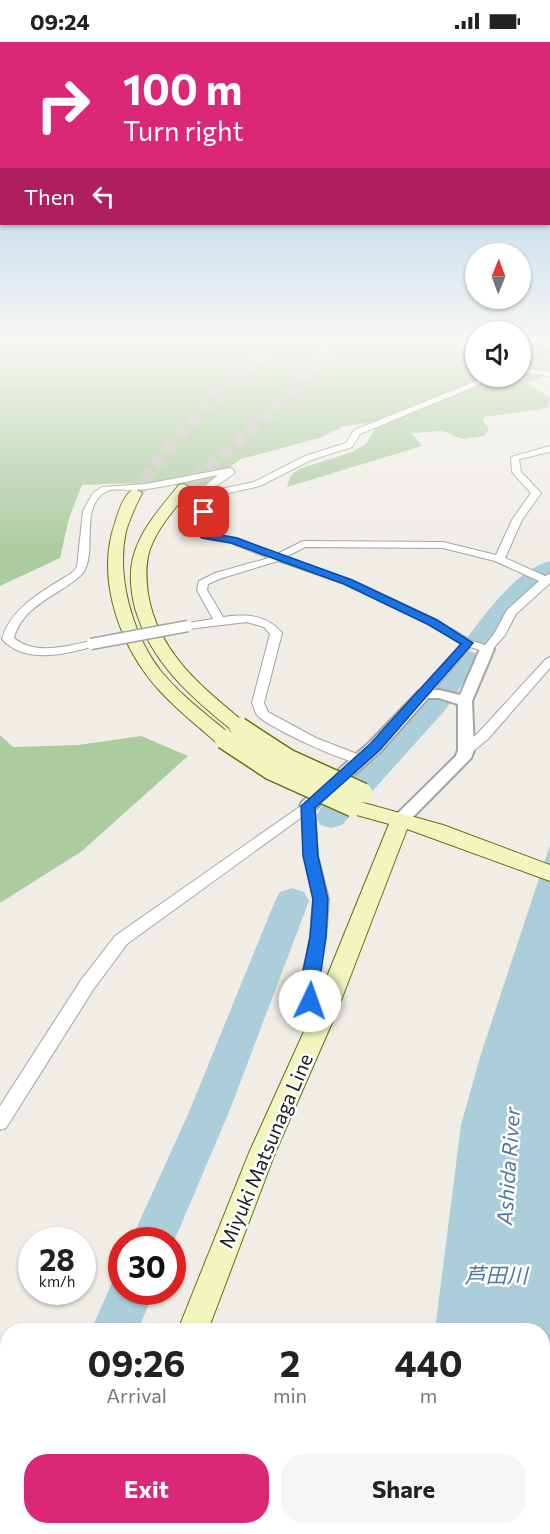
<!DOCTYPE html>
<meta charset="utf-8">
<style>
body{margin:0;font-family:Commissioner,"Noto Sans JP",sans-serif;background:#f6f6f6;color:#222;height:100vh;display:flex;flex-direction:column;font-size:22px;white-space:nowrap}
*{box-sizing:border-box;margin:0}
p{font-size:20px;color:#767676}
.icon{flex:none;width:33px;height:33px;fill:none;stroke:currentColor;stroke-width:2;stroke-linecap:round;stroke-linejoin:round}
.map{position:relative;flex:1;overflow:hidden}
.panel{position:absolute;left:0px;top:1281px;width:550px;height:212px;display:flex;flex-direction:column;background:#fff;border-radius:24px 24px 0 0;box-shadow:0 2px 4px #0004}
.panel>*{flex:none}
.banner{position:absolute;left:0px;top:0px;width:550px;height:183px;box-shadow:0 2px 4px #0004;background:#db2777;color:#fff;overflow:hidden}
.needle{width:39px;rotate:1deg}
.fabs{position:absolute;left:465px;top:201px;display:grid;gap:12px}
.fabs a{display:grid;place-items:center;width:66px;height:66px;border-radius:50%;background:#fff;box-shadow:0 2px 4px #0004;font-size:30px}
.speed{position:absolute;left:18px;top:1185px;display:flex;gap:12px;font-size:30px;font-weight:700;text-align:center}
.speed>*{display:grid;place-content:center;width:78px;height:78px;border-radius:50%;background:#fff;box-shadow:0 2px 4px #0004;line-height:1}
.speed small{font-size:15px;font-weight:400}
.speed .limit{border:9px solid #d22;background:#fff;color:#111}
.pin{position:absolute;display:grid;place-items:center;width:51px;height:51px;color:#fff;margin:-26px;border-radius:12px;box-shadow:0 3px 9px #0006}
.me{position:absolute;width:66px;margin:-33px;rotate:3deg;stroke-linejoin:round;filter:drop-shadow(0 0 4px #0008)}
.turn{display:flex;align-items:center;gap:21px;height:126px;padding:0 24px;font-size:27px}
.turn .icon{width:78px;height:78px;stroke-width:2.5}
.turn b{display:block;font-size:42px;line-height:51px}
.then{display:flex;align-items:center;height:57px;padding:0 24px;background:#0003;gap:12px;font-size:22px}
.eta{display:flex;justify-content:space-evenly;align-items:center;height:102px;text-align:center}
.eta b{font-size:36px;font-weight:700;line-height:42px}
.button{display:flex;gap:12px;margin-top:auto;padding:12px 24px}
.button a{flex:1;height:69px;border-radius:24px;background:#db2777;color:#fff;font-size:24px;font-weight:700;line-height:69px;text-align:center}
.button a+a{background:#f6f6f6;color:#222}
.status{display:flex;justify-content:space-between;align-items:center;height:42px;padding:0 30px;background:#fff;direction:ltr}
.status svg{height:16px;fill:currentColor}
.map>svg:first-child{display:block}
.forest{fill:#abcc9f}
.water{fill:#abceda}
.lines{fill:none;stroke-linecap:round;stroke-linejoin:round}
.river{fill:#abceda;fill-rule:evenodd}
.secondary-tunnel-far1{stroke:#c6c4bf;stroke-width:12;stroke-dasharray:12 6;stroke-linecap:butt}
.secondary-tunnel{stroke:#c6c4bf;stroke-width:15;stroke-dasharray:15 8;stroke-linecap:butt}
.minor-casing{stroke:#a4a4a4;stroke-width:2}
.tertiary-casing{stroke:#a4a4a4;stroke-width:4}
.secondary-casing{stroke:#63720c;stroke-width:2}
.minor{fill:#fff;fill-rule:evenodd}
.tertiary{fill:#fff;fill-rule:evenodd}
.secondary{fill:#f1f6bf;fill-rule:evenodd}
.minor-bridge-casing{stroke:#a4a4a4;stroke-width:13;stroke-linecap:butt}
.secondary-bridge-casing{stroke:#63720c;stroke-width:22;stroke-linecap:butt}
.minor-bridge{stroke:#fff;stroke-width:10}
.secondary-bridge{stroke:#f1f6bf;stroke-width:19}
.route{fill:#1a73e8;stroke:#114b97;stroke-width:1.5}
.labels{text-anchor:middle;stroke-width:5;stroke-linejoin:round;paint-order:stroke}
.near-street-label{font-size:20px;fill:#202020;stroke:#fff}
.near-water-label{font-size:21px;font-style:italic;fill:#4f76a2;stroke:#fff}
</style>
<div class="status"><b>09:24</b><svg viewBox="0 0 49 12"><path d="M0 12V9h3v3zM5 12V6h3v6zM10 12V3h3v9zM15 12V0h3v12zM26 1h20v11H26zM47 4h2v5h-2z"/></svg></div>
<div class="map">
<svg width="550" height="1492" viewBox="0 0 550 1492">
<rect width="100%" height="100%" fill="#f0ede7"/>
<g class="forest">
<path d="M0,298h475l1,36h44l1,-36h29v37l-5,-1 -17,7 22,15 -2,9 -6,2 -58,8 -1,3 6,10 -5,6 -22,3 -19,-8 -31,2 10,13 -135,41 4,-12 8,-6 53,-17 14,-8 10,-17v-3l-8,-1 -24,3 -25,12 -78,21 -42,30c-39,-8 -78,-6 -117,-4l-13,33 -9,40 -60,28z"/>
<polygon points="0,693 13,705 78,703 141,694 188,714 82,809 0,861"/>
</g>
<polygon class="water" points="550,803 550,1492 409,1492 410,1485 543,1485 543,1288 435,1288 461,1083 480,1015"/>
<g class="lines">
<g class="river">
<path d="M550,519v18l-30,26 -32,40 -9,3 -9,-3 -4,-5c18,-26 52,-71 84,-79z"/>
<polygon points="466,608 475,611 479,616 456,652 447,654 438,652 434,646 457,611"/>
<polygon points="436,653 446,655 450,661 446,667 342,783 331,786 320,783 316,775 320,767 426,655"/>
<polygon points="292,846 304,850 309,859 229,1070 172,1204 172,1198 131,1198 189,1070 275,859 280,850"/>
<polygon points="122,1231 122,1250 154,1250 138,1288 91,1288 115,1234"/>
<polygon points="8,1482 8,1485 60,1485 57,1492 3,1492"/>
</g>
<g class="secondary-tunnel-far1">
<path d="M144,438c38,-53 84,-99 134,-140"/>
<path d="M194,438c51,-44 101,-85 140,-140"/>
</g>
<g class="secondary-tunnel">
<polyline points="184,446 195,436"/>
<polyline points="135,451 146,436"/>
</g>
<g class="minor-casing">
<g id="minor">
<polygon points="520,326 550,330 550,334 520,330"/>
<path d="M489,334h11l-140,58 -8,13 -41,13 -51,26 -45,10 -14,32 8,5 28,5 40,16 26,-13 140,1 53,13 16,-35 19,-27 -19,-21 -1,-15 39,-11v6l-31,7 2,13 20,21 -19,27 -17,38 40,18 5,-2v9l-34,31 -11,21 -14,16 -4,1 -17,-5 -42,50 -4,1 -6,-4 43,-50 -32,-20 -85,-40 -66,-23 -56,17 -14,6 -1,6 16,27c22,-3 43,-3 59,16l-18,70 4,9 48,26 49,19 2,3 -2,3c-13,4 -97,-36 -107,-47 -3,-3 -4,-9 -6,-13l18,-69 -6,-7 -17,-5 -59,7 -6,-3 6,-3 25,-4 -16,-29 2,-9 16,-8 54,-15 -38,-15 -29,-5 -11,-9 15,-35v-9l12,-10c-28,5 -54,13 -82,15 -10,1 -22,-3 -31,2 -28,18 -4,67 -26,85 -22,19 -57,29 -65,61 22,18 52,8 77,3l4,1v4c-29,8 -70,19 -93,-7 9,-33 45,-50 71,-67l4,-5 6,-56 10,-18 9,-6 44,-3 84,-16 3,1 2,4 -19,13v4l38,-8 51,-26 41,-13 8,-13zM305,505l138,1 52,13 44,20 -32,29 -13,24 -9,11 -13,-4 -35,-21 -85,-40 -66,-23z"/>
<polygon points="550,615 550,626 488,697 471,711 461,711 460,708 461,705 478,691 546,617"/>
<polygon points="308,759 315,764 318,814 329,857 326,895 317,938 318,957 331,974 329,979 323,981 317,979 302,959 301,938 310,895 313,857 304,814 302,775 127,902 93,948 6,1086 0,1088 0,1064 81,938 115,894"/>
</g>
</g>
<g class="tertiary-casing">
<polygon id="tertiary" points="487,603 494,607 472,659 474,708 471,716 407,781 395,781 392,777 456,714 458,708 458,662 439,656 428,656 381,709 314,768 302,768 300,764 302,760 369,701 419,649 439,648 460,653 480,607"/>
</g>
<g class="secondary-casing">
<g id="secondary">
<path d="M184,442l7,4c-15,20 -32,37 -41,61 -5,15 -4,30 -2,45 10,59 54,93 97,129l3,4 -3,4h-12c-43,-35 -82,-68 -98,-123 -4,-16 -6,-34 -2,-50 7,-28 28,-51 46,-73z"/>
<path d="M135,447l7,4c-6,12 -12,25 -16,38 -10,45 6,102 34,139 20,25 46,44 71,65l2,4 -2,4h-14c-19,-17 -40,-33 -58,-53 -38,-42 -64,-110 -44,-167 3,-10 9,-31 20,-34z"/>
<polygon points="353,758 443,783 550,823 550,839 407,787 335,974 275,1111 208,1288 178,1288 249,1111 311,974 389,782 346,770 343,765 346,760"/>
<polygon points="103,1485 137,1485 134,1492 100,1492"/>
</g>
</g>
<use href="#minor" class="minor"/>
<use href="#tertiary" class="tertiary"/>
<use href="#secondary" class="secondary"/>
<g class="minor-bridge-casing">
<polyline id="minor-bridge" points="91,602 188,584"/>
</g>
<g class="secondary-bridge-casing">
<g id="secondary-bridge">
<polyline points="239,685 288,717 363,751"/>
<polyline points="224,697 271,728 353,765"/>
</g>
</g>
<use href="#minor-bridge" class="minor-bridge"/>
<use href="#secondary-bridge" class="secondary-bridge"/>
</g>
<linearGradient id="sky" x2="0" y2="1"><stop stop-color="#8fbee2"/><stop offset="0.59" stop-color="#f8f7f4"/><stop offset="1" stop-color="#f8f7f4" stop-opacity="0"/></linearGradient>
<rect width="550" height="507" fill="url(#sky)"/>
<polygon class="route" points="200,468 209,470 202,487 208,491 237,496 352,538 437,578 473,601 380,708 315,766 318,814 328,857 326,895 316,964 310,966 304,964 301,959 301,939 310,895 313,857 303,814 301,764 370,702 461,602 429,583 344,542 231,501 202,496 191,488"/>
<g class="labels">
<g class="near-street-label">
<text transform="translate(266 1109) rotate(-67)" y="7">Miyuki Matsunaga Line</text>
</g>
<g class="near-water-label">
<text transform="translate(509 1124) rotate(-86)" y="7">Ashida River</text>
<text x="496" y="1241">芦田川</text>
</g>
</g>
</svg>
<div class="fabs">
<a><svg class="needle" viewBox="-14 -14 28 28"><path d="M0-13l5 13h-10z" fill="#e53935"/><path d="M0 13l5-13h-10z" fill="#767676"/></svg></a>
<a><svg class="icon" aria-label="sound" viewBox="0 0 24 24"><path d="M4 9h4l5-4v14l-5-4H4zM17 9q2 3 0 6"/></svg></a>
</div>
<div class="speed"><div>28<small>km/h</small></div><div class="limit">30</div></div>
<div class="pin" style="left:204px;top:470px;background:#d93025"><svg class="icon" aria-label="arrive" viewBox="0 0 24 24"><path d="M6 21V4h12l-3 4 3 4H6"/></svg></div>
<svg class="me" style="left:310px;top:959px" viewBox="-20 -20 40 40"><circle r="19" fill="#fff"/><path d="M0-13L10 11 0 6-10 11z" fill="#1a73e8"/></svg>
<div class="banner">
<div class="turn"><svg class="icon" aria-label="right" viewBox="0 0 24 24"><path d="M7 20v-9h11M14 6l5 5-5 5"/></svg><div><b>100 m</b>Turn right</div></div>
<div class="then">Then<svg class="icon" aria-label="left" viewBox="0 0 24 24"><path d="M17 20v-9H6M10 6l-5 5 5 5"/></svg></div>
</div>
<section class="panel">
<div class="eta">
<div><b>09:26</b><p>Arrival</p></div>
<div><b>2</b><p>min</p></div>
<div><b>440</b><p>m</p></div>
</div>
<div class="button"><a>Exit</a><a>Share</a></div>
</section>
</div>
